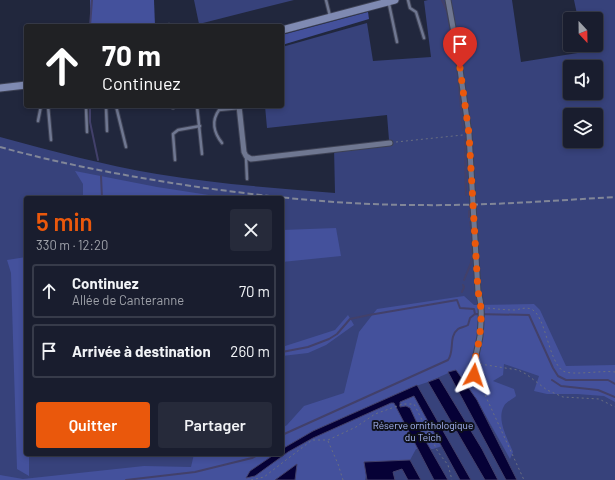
<!DOCTYPE html>
<html lang="fr">
<meta charset="utf-8">
<style>
body{margin:0;font-family:Barlow,sans-serif;background:#262a3a;color:#f1f3f6;height:100vh;display:flex;flex-direction:column;font-size:15px;white-space:nowrap}
*{box-sizing:border-box;margin:0}
p{font-size:13px;color:#9fa2aa}
.icon{flex:none;width:22px;height:22px;fill:none;stroke:currentColor;stroke-width:2;stroke-linecap:round;stroke-linejoin:round}
.map{position:relative;flex:1;overflow:hidden}
.sheet{position:absolute;left:24px;top:196px;width:260px;height:260px;display:flex;flex-direction:column;background:#191d2e;border-radius:4px;box-shadow:0 2px 6px #0003,0 0 0 1px #373b4a}
.sheet>*{flex:none}
.top-card{position:absolute;left:24px;top:24px;width:260px;height:84px;border-radius:4px;box-shadow:0 2px 6px #0003,0 0 0 1px #373b4a;background:#202124;color:#fff;overflow:hidden}
.needle{width:26px;rotate:158deg}
.buttons{position:absolute;left:563px;top:12px;display:grid;gap:8px}
.buttons a{display:grid;place-items:center;width:40px;height:40px;border-radius:4px;background:#191d2e;box-shadow:0 2px 6px #0003,0 0 0 1px #373b4a;font-size:20px}
.pin{position:absolute;display:grid;place-items:center;width:34px;height:34px;color:#fff;margin:-41px -17px;border-radius:50% 50% 50% 0;rotate:-45deg;box-shadow:0 0 4px #0007}
.pin .icon{rotate:45deg}
.me{position:absolute;width:44px;margin:-22px;rotate:5deg;stroke-linejoin:round;filter:drop-shadow(0 0 3px #0008)}
.turn{display:flex;align-items:center;gap:14px;height:84px;padding:0 12px;font-size:18px}
.turn .icon{width:52px;height:52px;stroke-width:2.5}
.turn b{display:block;font-size:28px;line-height:34px}
.round{display:grid;place-items:center;flex:none;width:42px;height:42px;border-radius:4px;background:#262a3a}
.headline{display:flex;align-items:center;justify-content:space-between;height:68px;padding:0 12px}
h1{font-size:24px;font-weight:600;line-height:30px;color:#ea580c}
.button{display:flex;gap:8px;margin-top:auto;padding:8px 12px}
.button a{flex:1;height:46px;border-radius:4px;background:#ea580c;color:#fff;font-size:16px;font-weight:600;line-height:46px;text-align:center}
.button a+a{background:#262a3a;color:#f1f3f6}
ul{padding:0;list-style:none}
li{display:flex;align-items:center;gap:12px;height:54px;margin:0 8px 6px;padding:0 4px;border:2px solid #373b4a;border-radius:4px}
li div{flex:1}
li b{display:block;font-size:15px}
li em{font-style:normal}
.map>svg:first-child{display:block}
.green{fill:#37427b;fill-rule:evenodd}
.forest{fill:#44519c}
.water{fill:#060136;stroke:#42406a}
.lines{fill:none;stroke-linecap:round;stroke-linejoin:round}
.stream{stroke:#42406a;stroke-width:2}
.lane-casing{stroke:#3e4255;stroke-width:4.5}
.street-casing{stroke:#3e4255;stroke-width:7}
.secondary-casing{stroke:#3e4255;stroke-width:9}
.path{stroke:#696e81;stroke-width:1;stroke-dasharray:2 3;stroke-linecap:butt}
.lane{stroke:#6f7791;stroke-width:2.5}
.street{stroke:#6f7791;stroke-width:5}
.secondary{stroke:#7f8ab2;stroke-width:7}
.rail{stroke:#818698;stroke-width:2;stroke-dasharray:6 3;stroke-linecap:butt}
.route{stroke:#ea580c;stroke-width:7;stroke-dasharray:0 12.6}
.labels{text-anchor:middle;stroke-width:4;stroke-linejoin:round;paint-order:stroke}
.park-label{font-size:10px;fill:#abbbfa;stroke:#0e101a}
</style>
<div class="map">
<svg width="615" height="480" viewBox="0 0 615 480">
<rect width="100%" height="100%" fill="#21273d"/>
<g class="green">
<polygon points="194,0 294,0 199,24"/>
<path d="M428,0h84l9,62 63,-10 -1,-7h13v-26h-18l-4,-19h41v480h-615v-343c52,14 104,28 157,37 59,10 119,14 178,19l-1,-46 55,-7 -2,-25 -120,13 -2,-22h17v-59l85,-24 6,38 58,-4 -7,-56zM570,67h26v26h-26zM570,115h26v26h-26zM26,198h256v256h-256z"/>
</g>
<g class="forest">
<polygon points="90,0 154,0 155,26 91,26"/>
<polygon points="368,12 369,19 282,45 282,35"/>
<polygon points="75,171 157,187 228,198 83,198 83,184"/>
<polygon points="336,228 341,256 282,262 282,230"/>
<polygon points="26,257 26,454 29,454 29,476 17,469 11,273 7,260"/>
<path d="M464,296l10,9 60,-1 6,6 26,56 49,-1v37l-11,-6 -27,-2h-30l-13,-3 5,-15 -35,-12 -1,11 -10,6 21,8 2,7c-3,3 -10,6 -12,10 -8,14 4,33 9,46l-3,7 -33,-59 -22,-30 -27,12 -18,6 8,13 24,45 -9,3h-17l-6,11 -46,2 2,13 -1,5h-70l1,-15 -21,15h-275v-5l23,4 121,-13 47,1 3,-13h88v-26l5,-3 17,-19 40,-13 15,-61 18,-23z"/>
<polygon points="348,315 354,325 326,345 308,353 282,356 282,347 335,330"/>
</g>
<g class="water">
<polygon points="456,370 477,400 517,480 506,480 448,372"/>
<polygon points="439,378 482,449 498,480 485,480 428,382"/>
<polygon points="417,385 471,480 460,480 414,396 400,402 400,407 406,406 410,408 424,438 448,480 434,480 394,403 391,403 313,438 288,452 255,476 246,478 250,471 275,454 282,454 282,449 313,431"/>
<polygon points="410,460 421,480 408,480 402,469 393,472 395,480 367,480 364,462"/>
<polygon points="297,464 295,480 275,480"/>
</g>
<g class="lines">
<g class="stream">
<polyline points="442,0 447,11 457,66 463,130"/>
<polyline points="90,26 92,0"/>
<polyline points="90,106 90,122 98,160"/>
<polyline points="465,139 466,195"/>
<polyline points="101,176 102,198"/>
<polyline points="469,211 469,217"/>
<polyline points="470,222 472,233"/>
<polyline points="472,239 472,252"/>
<polyline points="464,280 471,263 472,257"/>
<polyline points="462,292 464,287 463,285"/>
<polyline points="282,352 308,347 329,339 337,334 350,319 369,315 457,300 460,308 474,309 475,314"/>
<polyline points="552,380 561,386 598,390 615,397"/>
<path d="M282,435l166,-75c7,-9 0,-23 10,-31 3,-2 7,-2 10,-4l2,-7 5,-4 54,1 24,53 5,8 8,4h42l7,4"/>
<polyline points="126,480 195,472 252,458 260,454"/>
</g>
<g class="lane-casing">
<g id="lane">
<polyline points="326,0 330,16"/>
<polyline points="408,0 410,8 416,12 424,38"/>
<polyline points="389,4 397,42"/>
<polyline points="169,25 170,26"/>
<polyline points="48,106 51,140"/>
<polyline points="86,106 87,132"/>
<polyline points="106,106 107,131"/>
<polyline points="116,106 126,147"/>
<polyline points="173,106 173,108"/>
<polyline points="197,106 202,154"/>
<polyline points="38,121 41,106"/>
<path d="M222,143c-8,-10 -11,-22 -3,-33l20,-2"/>
<polyline points="246,157 247,179"/>
<polyline points="175,160 173,134 178,130 200,126"/>
</g>
</g>
<g class="street-casing">
<g id="street">
<path d="M448,0l10,55 11,79 9,158c5,14 3,30 2,44 -2,15 -10,31 -2,45"/>
<polyline points="239,106 244,152 246,156 251,159 390,143"/>
</g>
</g>
<g class="secondary-casing">
<g id="secondary">
<polyline points="282,30 395,0"/>
<polyline points="0,88 26,85"/>
</g>
</g>
<g class="path">
<polyline points="396,142 463,135"/>
<path d="M488,308c9,1 18,2 27,2 6,-1 10,-3 16,-1 15,6 17,52 32,62 9,5 39,-1 52,1"/>
<polyline points="480,364 518,370 526,374 547,390 563,397 599,399 615,407"/>
<polyline points="481,386 524,480"/>
<polyline points="328,441 338,464 343,480"/>
<polyline points="251,480 264,477 312,440 328,440 356,427 375,414 403,404 414,404 438,452 448,465 452,480"/>
</g>
<use href="#lane" class="lane"/>
<use href="#street" class="street"/>
<use href="#secondary" class="secondary"/>
<path class="rail" d="M0,147c65,18 132,30 198,40 72,10 145,18 218,18 66,1 133,-4 199,-8"/>
</g>
<g class="lines">
<path class="route" d="M460,68l9,66 9,158c5,17 3,37 0,54 -2,10 -5,19 -4,29"/>
</g>
<g class="labels">
<g class="park-label">
<text x="423" y="429">Réserve ornithologique<tspan x="423" dy="12">du Teich</tspan></text>
</g>
</g>
</svg>
<div class="buttons">
<a><svg class="needle" viewBox="-14 -14 28 28"><path d="M0-13l5 13h-10z" fill="#e53935"/><path d="M0 13l5-13h-10z" fill="#9fa2aa"/></svg></a>
<a><svg class="icon" aria-label="sound" viewBox="0 0 24 24"><path d="M4 9h4l5-4v14l-5-4H4zM17 9q2 3 0 6"/></svg></a>
<a><svg class="icon" aria-label="layers" viewBox="0 0 24 24"><path d="M12 4l9 5-9 5-9-5zM3 14l9 5 9-5"/></svg></a>
</div>
<div class="pin" style="left:460px;top:68px;background:#d93025"><svg class="icon" aria-label="arrive" viewBox="0 0 24 24"><path d="M6 21V4h12l-3 4 3 4H6"/></svg></div>
<svg class="me" style="left:474px;top:375px" viewBox="-20 -20 40 40"><path d="M0-17L14 15 0 8-14 15z" fill="#ea580c" stroke="#fff" stroke-width="4"/></svg>
<div class="top-card">
<div class="turn"><svg class="icon" aria-label="ahead" viewBox="0 0 24 24"><path d="M12 20V5M6 11l6-6 6 6"/></svg><div><b>70 m</b>Continuez</div></div>
</div>
<section class="sheet">
<div class="headline"><div><h1>5 min</h1><p>330 m · 12:20</p></div><a class="round"><svg class="icon" aria-label="close" viewBox="0 0 24 24"><path d="M6 6l12 12M18 6L6 18"/></svg></a></div>
<ul>
<li><svg class="icon" aria-label="ahead" viewBox="0 0 24 24"><path d="M12 20V5M6 11l6-6 6 6"/></svg><div><b>Continuez</b><p>Allée de Canteranne</p></div><em>70 m</em></li>
<li><svg class="icon" aria-label="arrive" viewBox="0 0 24 24"><path d="M6 21V4h12l-3 4 3 4H6"/></svg><div><b>Arrivée à destination</b></div><em>260 m</em></li>
</ul>
<div class="button"><a>Quitter</a><a>Partager</a></div>
</section>
</div>
